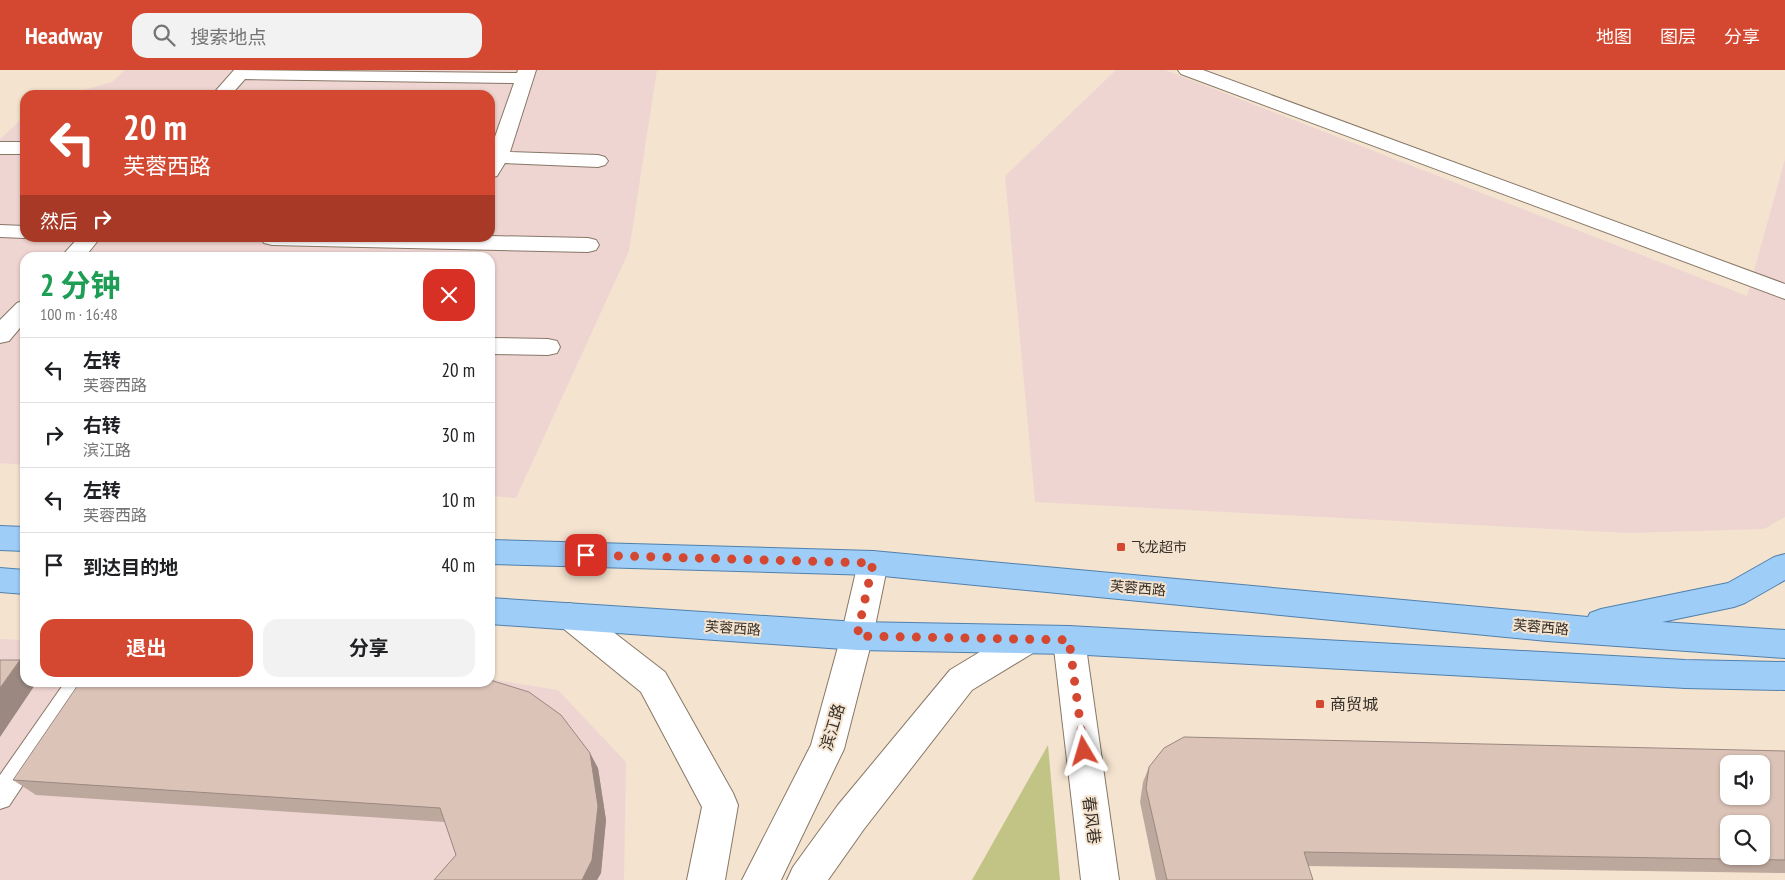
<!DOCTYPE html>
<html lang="zh">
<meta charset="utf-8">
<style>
body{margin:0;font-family:"PT Sans Narrow","Noto Sans SC",sans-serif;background:#f2f2f2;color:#202124;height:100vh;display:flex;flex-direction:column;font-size:19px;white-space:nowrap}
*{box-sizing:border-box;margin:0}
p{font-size:16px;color:#757577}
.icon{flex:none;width:28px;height:28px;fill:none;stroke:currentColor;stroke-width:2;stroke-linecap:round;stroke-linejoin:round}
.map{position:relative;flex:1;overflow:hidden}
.details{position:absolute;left:20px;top:182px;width:475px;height:435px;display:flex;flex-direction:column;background:#fff;border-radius:15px;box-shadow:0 1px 4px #0004}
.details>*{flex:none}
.hud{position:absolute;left:20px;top:20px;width:475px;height:152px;border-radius:15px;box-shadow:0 1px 4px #0004;background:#d44831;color:#fff;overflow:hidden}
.controls{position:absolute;left:1720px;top:685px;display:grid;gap:10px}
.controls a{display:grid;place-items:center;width:50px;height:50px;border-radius:10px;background:#fff;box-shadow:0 1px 4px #0004;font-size:25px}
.pin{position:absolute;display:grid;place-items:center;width:42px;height:42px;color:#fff;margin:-21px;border-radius:10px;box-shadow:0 2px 8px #0006}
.me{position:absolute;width:55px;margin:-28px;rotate:353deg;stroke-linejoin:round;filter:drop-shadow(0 0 4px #0008)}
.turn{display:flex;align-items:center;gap:18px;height:105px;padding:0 20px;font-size:22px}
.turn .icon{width:65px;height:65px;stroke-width:2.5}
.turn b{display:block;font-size:35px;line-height:42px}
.then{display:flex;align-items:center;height:48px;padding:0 20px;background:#0003;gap:10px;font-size:19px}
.round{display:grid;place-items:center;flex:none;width:52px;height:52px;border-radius:15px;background:#f2f2f2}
.head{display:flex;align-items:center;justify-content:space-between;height:85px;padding:0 20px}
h1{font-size:30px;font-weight:700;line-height:38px;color:#1e9e55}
.action{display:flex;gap:10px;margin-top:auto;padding:10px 20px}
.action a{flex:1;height:58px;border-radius:15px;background:#d44831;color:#fff;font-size:20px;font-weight:700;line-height:58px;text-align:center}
.action a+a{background:#f2f2f2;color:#202124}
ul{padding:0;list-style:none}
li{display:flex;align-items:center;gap:15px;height:65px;padding:0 20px;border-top:1px solid #e0e0e0}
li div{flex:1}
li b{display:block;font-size:19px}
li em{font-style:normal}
header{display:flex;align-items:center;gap:30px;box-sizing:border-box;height:70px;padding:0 25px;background:#d44831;color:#fff}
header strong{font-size:24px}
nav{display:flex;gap:28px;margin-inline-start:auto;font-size:18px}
.search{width:350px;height:45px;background:#f2f2f2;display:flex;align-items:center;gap:12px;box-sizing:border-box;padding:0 18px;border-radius:15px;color:#757577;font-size:19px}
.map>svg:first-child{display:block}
.commercial{fill:#efd5d2}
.green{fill:#c1c485}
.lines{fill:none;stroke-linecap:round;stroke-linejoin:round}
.service-casing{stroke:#877766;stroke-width:2}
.minor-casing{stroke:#877766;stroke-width:2}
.tertiary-casing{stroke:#877766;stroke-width:2}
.primary-casing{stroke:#5080ac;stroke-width:2}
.service{fill:#fff;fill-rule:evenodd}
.minor{fill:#fff;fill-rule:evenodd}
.tertiary{fill:#fff;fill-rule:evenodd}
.primary{fill:#9ecdf8;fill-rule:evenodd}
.wall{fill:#bda89e}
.shaded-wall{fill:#9a8881}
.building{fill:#dcc3b8;stroke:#9a8881;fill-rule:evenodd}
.route{stroke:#d44831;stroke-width:9;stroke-dasharray:0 16.2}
.poi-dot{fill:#d44831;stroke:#f4e3cf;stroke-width:2}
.labels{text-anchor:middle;stroke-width:4;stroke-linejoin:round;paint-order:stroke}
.poi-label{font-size:14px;fill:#362f28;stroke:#f4e3cf;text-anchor:start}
.street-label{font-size:14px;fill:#362f28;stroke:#f4e3cf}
.near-poi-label{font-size:16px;fill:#362f28;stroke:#f4e3cf;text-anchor:start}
.near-street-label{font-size:16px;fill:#362f28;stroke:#f4e3cf}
</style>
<header>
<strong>Headway</strong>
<div class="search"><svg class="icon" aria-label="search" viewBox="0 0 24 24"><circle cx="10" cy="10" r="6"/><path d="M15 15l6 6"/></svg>搜索地点</div>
<nav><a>地图</a><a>图层</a><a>分享</a></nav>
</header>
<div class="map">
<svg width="1785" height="810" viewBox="0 0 1785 810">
<rect width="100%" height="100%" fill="#f4e3cf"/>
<g class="commercial">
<polygon points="125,0 657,0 629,181 516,428 490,426 490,188 25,188 25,395 0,393 0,69 25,46 25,168 490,168 490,25 67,25 112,12"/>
<polygon points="1116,0 1165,0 1747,226 1785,89 1785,447 1764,459 1628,463 1035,432 1005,106"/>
<polygon points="0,569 25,570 25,612 490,612 490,609 558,620 626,692 624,810 0,810"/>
</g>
<polygon class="green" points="1048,675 1060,810 972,810"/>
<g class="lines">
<g class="service-casing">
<polygon id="service" points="65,612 91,612 9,736 0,739 0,705"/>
</g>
<g class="minor-casing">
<g id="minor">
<polygon points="234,0 517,3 518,0 536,0 510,82 598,85 605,87 608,91 605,95 598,97 505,93 497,106 490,108 490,81 514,13 245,9 231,25 212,25"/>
<polygon points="1178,0 1203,0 1785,214 1785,229 1181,4"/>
<rect x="0" y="72" width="25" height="12"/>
<polygon points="0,155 25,156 25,168 29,168 25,168 0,167"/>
<polygon points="490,166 588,168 596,170 599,175 596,180 588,182 272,175 264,173 261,168"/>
<polygon points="78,168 100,168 84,188 60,188"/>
<polygon points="25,230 25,252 9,271 0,273 0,250 17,233"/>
<polygon points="490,268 548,269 557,271 560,277 557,283 548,285 490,284"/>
<polygon points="1069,556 1080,560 1085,570 1119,810 1081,810 1053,570 1058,560"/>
</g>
</g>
<g class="tertiary-casing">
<g id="tertiary">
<polygon points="873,481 883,484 888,493 873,566 844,679 781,810 742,810 811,675 841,566 858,493 863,484"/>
<polygon points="570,533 581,537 665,602 733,723 738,735 725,810 687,810 702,737 641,622 559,555 555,546 559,537"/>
<polygon points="1027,556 1038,560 1043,570 1038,580 972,620 864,759 828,810 787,810 793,797 838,735 950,600 1016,560"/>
</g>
</g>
<g class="primary-casing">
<g id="primary">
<polygon points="0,456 25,457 25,481 0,480"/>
<polygon points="490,470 873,481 1588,547 1590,543 1601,539 1728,513 1774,487 1785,484 1785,510 1745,533 1734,537 1662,552 1785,560 1785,588 1547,571 873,505 490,494"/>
<polygon points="0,498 25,500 25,524 0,522"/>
<polygon points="490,528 857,552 1069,556 1685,590 1785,592 1785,620 1685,618 1069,584 857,580 490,554"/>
</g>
</g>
<use href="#service" class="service"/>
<use href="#minor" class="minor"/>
<use href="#tertiary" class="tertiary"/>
<use href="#primary" class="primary"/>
</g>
<g class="wall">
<polygon points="1785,681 1785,803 1308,796 1313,810 1156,810 1140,732 1143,712 1149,697"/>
<polygon points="598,698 606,750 601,803 597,810 434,810 456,785 445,752 36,725 13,710"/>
</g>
<g class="shaded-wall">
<polygon points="20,590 25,594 25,612 37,612 0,667 0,618"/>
<polygon points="590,683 598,698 606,750 601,803 597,810 582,810"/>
</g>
<g class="building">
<polygon points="0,590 20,590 0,618"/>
<polygon points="490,610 529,622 561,645 590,683 598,736 592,790 582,810 434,810 456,785 440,738 13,710 80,612 490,612"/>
<path d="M1184,667l601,14v109l-481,-8 9,28h-146l-21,-92 3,-21 15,-19zM1729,694h32v32h-32zM1729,754h32v32h-32z"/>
</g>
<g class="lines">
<polyline class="route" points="586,485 873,493 857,566 1069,570 1084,681"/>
</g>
<g class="poi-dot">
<rect x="1116" y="472" width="10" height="10" rx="2.5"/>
<rect x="1315" y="629" width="10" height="10" rx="2.5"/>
</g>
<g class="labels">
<g class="poi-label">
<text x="1131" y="482">飞龙超市</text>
</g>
<g class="street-label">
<text transform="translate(1138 518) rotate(5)" y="5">芙蓉西路</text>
<text transform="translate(1541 557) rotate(5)" y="5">芙蓉西路</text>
<text transform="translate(733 558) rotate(4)" y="5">芙蓉西路</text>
</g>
<g class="near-poi-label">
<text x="1330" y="640">商贸城</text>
</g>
<g class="near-street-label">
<text transform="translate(832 657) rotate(-73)" y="6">滨江路</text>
<text transform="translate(1092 750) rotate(83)" y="6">春风巷</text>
</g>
</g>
</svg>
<div class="controls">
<a><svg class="icon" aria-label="sound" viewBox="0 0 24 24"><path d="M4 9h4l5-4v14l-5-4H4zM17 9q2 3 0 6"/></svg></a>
<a><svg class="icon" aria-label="search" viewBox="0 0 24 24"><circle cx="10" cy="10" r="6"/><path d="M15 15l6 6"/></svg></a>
</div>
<div class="pin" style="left:586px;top:485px;background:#d93025"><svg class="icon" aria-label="arrive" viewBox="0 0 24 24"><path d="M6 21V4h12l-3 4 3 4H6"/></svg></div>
<svg class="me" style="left:1084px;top:681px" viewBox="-20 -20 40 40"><path d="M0-17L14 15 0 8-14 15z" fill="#d44831" stroke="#fff" stroke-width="4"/></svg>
<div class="hud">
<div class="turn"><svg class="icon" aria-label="left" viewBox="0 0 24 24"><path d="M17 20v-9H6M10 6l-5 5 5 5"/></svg><div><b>20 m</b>芙蓉西路</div></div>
<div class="then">然后<svg class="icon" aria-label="right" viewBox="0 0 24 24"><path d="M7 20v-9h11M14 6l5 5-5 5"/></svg></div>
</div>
<section class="details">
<div class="head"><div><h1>2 分钟</h1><p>100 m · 16:48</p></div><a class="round" style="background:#d93025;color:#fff"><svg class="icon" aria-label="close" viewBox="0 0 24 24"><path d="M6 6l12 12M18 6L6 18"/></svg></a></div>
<ul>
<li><svg class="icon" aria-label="left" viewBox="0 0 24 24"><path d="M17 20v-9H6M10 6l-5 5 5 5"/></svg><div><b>左转</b><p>芙蓉西路</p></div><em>20 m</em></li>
<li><svg class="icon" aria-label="right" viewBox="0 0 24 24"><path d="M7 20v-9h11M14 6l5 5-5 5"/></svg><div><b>右转</b><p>滨江路</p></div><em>30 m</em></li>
<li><svg class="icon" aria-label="left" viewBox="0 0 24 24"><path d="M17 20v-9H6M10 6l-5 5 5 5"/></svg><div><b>左转</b><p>芙蓉西路</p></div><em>10 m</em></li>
<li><svg class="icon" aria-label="arrive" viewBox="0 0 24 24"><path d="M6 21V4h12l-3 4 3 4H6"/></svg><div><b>到达目的地</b></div><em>40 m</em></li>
</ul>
<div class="action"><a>退出</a><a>分享</a></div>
</section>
</div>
